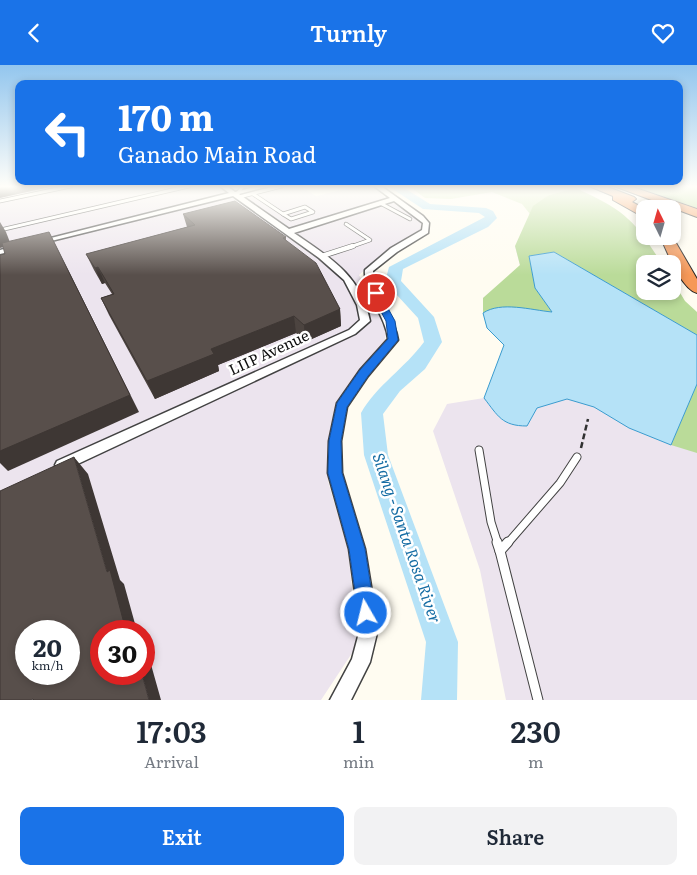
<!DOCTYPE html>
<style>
body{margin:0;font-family:Literata,serif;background:#f2f2f3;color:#1f2937;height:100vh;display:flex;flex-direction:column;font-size:19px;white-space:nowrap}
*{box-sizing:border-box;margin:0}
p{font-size:16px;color:#747a83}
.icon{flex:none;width:28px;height:28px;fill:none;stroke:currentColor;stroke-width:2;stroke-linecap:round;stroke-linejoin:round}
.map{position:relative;height:635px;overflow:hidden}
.sheet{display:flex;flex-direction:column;background:#fff;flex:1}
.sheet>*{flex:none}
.banner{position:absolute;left:15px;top:15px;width:668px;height:105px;border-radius:10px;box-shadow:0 2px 8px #0003;background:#1a73e8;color:#fff;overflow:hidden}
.needle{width:32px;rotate:355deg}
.controls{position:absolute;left:636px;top:135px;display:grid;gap:10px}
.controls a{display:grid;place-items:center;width:45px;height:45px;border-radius:10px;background:#fff;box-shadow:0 2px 8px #0003;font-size:25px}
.speed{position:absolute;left:15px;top:555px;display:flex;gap:10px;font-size:25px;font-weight:700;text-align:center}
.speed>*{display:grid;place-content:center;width:65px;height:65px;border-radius:50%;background:#fff;box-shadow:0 2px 8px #0003;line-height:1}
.speed small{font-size:12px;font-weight:400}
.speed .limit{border:8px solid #d22;background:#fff;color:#111}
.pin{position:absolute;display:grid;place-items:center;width:42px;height:42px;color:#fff;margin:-21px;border:2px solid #fff;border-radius:50%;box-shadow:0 1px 5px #0007}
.me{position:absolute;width:55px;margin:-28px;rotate:352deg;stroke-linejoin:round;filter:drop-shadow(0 0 4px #0008)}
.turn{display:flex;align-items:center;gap:18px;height:105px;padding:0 20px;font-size:22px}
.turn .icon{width:65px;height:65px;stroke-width:2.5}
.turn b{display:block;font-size:35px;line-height:42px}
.eta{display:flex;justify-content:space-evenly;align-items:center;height:85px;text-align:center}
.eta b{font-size:30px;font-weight:600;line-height:35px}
.action{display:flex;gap:10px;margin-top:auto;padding:10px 20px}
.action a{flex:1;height:58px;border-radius:10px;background:#1a73e8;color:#fff;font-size:20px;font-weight:600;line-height:58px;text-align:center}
.action a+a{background:#f2f2f3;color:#1f2937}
header{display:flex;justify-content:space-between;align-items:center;height:65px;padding:0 20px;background:#1a73e8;color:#fff;font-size:22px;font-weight:600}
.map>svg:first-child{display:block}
.industrial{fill:#ece4ee;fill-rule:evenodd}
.green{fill:#d6eaba}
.forest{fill:#badb99}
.water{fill:#b5e2f7;stroke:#3b9ccf}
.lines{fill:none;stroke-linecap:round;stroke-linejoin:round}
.river{fill:#b5e2f7;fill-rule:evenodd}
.service-far3-casing{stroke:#424242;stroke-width:4.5}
.service-far2-casing{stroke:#424242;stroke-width:6}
.service-far1-casing{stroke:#424242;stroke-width:9}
.service-casing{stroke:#424242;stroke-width:11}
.minor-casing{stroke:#424242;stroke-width:3}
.motorway-casing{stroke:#202020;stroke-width:2}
.path{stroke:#313131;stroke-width:2.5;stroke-dasharray:6 3;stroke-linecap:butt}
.service-far3{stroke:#fff;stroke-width:3}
.service-far2{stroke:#fff;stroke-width:4.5}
.service-far1{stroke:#fff;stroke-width:7}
.service{stroke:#fff;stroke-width:9}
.minor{fill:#fff;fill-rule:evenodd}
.motorway{fill:#f69858;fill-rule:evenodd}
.wall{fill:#4c4440}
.shaded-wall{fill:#3e3734}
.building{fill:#584f4b;stroke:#3e3734;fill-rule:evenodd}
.route{fill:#1a73e8;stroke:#114b97}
.labels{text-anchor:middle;stroke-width:5;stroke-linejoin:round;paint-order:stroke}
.street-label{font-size:15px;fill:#0f0f0f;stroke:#fff}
.water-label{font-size:16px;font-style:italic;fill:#166da4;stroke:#fff}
</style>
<header><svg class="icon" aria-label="back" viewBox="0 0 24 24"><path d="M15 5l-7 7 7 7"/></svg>Turnly<svg class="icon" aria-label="heart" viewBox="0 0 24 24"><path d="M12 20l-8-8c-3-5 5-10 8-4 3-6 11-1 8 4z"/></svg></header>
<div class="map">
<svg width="697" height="635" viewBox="0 0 697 635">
<rect width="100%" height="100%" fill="#fffcf1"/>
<g class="industrial">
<path d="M0,121h299l17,10 43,-10h15l8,9 40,27 -2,9 -44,29 -17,15 27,50 -1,20 -21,20 -28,45 -8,71 20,69 10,94 -37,56h-321zM26,566h43v43h-43zM101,566h43v43h-43z"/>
<polygon points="549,179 697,254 697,635 506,635 480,505 433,366 447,339 484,333 504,280 487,263 483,248 483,233 520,201 515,181"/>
</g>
<polygon class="green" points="409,121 574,121 578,123 549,130 530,149 522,139 492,127 451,134 425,133"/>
<g class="forest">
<polygon points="634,121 697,121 697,143 638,123"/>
<path d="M576,123c49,23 57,30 86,76h-17v27h27l1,-10 12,20 12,11v23l-143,-83 -25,4 6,32 17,24 -50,-5 -19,6v-15l37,-33 -5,-19 18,-40 16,-11z"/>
<polygon points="697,319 697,388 671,380"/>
</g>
<path class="water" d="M554,187l143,83v49l-26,61 -42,-17 -35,-21 -27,-8 -30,9 -10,18c-25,0 -29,-10 -43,-28l20,-53 -17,-17 -4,-15c18,-12 48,-3 69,-1l-17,-24 -6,-32z"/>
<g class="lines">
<path class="river" d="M388,121h13l29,18 56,4 7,3 4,7 -9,9 -85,42 -2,12 33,36 8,25 -17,27 -25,22 -17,23 5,41 70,187 -1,58h-36l5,-58 -62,-187 -3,-42c16,-28 44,-45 63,-71l-6,-24 -33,-36 4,-15 96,-50 -6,-4 -56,-4z"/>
<g class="service-far3-casing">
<g id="service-far3">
<polyline points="238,128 243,121"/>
<polyline points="253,129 283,149"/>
<polyline points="239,132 282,121"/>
<polyline points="0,136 71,121"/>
<polyline points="380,138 410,154"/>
<polygon points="305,142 313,147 291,154 283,149"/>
<polyline points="346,159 370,175 350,182"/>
<polyline points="0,165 189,121"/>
</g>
</g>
<g class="service-far2-casing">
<polyline id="service-far2" points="322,191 353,181"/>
</g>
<g class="service-far1-casing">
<g id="service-far1">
<polyline points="479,385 491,457 498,479"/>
<polyline points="507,479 560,418 577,392"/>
</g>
</g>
<g class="service-casing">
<g id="service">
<polyline points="497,477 500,486"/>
<polyline points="508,477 500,486 538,635"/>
</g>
</g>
<g class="minor-casing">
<g id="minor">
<path d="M220,121h7l8,6 23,-6h11l-30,8 50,35 101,-31 -16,-12h7l42,30 6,7 -1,10 -31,19 -24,19c-1,22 22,45 25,69l-30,36 -21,31 -6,34 1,32 23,76 13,80 -8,33 -19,38h-21l22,-41 8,-30 -11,-80 -21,-76 1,-32 8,-38 23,-33 28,-31c-2,-24 -25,-45 -23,-69l26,-22 31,-18 1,-7 -29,-22 -100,32c35,24 67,42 76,88l-15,13 -288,135 -5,2 -5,-2 -2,-4 2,-4 292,-131 11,-10 -3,-15 -13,-25 -25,-22 -86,-62 -194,48 -4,-2 194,-49z"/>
<polygon points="19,180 23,182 22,184 0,189 0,185"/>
</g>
</g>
<g class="motorway-casing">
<g id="motorway">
<polygon points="589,121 605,121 634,132 636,134 632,137 645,144 645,153 613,135 613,131"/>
<polygon points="614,121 630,121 697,144 697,152"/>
<path d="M660,171h12l25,43v14c-16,-4 -30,-42 -37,-57z"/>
</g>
</g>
<polyline class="path" points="581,383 588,354"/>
<use href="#service-far3" class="service-far3"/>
<use href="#service-far2" class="service-far2"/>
<use href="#service-far1" class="service-far1"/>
<use href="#service" class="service"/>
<use href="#minor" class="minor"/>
<use href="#motorway" class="motorway"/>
</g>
<polygon class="wall" points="183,149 286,172 286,176 340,244 341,261 305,277 296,268 218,300 219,306 155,334 109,250 101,233 112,229 105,218 102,219 94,205 86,189 187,162"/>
<g class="shaded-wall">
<polygon points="0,121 54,121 0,133"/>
<polygon points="0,157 6,167 11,180 0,183"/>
<polygon points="49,167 139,347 8,406 0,398 0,386"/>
<polygon points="98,202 105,218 102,219 95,203"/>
<polygon points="340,244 341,261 305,277 304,260"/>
<polygon points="294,251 296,268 218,300 219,306 155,334 147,316 211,284"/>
<polygon points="74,392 88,409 120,515 124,519 137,566 126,566 107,507"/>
<polygon points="144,590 144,592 150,596 161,635 149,635 142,609 144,609"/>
</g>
<g class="building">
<polygon points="235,136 286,172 283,173 316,198 340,244 304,260 294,251 211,284 214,289 147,316 101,233 114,229 98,202 95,203 86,189 195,160 183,149"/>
<polygon points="49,167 130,330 0,386 0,190 5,189 2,178"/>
<path d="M74,392l33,115 3,-2 16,61h-25v43h41l7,26h-115l-1,-1 -2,1h-31v-209zM26,566h43v43h-43z"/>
</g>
<linearGradient id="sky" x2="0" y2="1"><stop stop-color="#93c6ee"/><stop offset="0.58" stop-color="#fffef9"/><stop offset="1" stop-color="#fffef9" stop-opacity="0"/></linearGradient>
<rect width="697" height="210" fill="url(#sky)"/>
<polygon class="route" points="372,227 379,227 395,256 398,275 368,311 347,342 341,376 342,408 365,484 375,548 373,554 366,557 360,554 358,548 349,484 328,408 329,376 337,338 360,305 388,274 386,256 371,228"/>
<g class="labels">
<g class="street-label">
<text transform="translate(269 288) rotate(-25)" y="5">LIIP Avenue</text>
</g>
<g class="water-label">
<text transform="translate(407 473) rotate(71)" y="6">Silang - Santa Rosa River</text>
</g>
</g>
</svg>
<div class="controls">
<a><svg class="needle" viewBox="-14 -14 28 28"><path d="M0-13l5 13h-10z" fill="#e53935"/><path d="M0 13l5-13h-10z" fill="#747a83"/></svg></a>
<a><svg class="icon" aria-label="layers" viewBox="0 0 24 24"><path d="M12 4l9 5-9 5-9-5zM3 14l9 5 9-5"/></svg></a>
</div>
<div class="speed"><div>20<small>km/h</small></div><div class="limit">30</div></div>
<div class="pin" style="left:376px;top:228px;background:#d93025"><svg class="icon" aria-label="arrive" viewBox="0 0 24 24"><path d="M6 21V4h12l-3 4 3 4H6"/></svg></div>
<svg class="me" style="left:366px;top:548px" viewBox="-20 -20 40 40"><circle r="17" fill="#1a73e8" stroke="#fff" stroke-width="3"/><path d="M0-11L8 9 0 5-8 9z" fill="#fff"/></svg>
<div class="banner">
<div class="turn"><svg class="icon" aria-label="left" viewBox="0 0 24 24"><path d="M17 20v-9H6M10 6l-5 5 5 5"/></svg><div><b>170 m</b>Ganado Main Road</div></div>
</div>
</div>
<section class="sheet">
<div class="eta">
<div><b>17:03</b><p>Arrival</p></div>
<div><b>1</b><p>min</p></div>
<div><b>230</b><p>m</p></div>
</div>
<div class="action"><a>Exit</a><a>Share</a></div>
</section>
